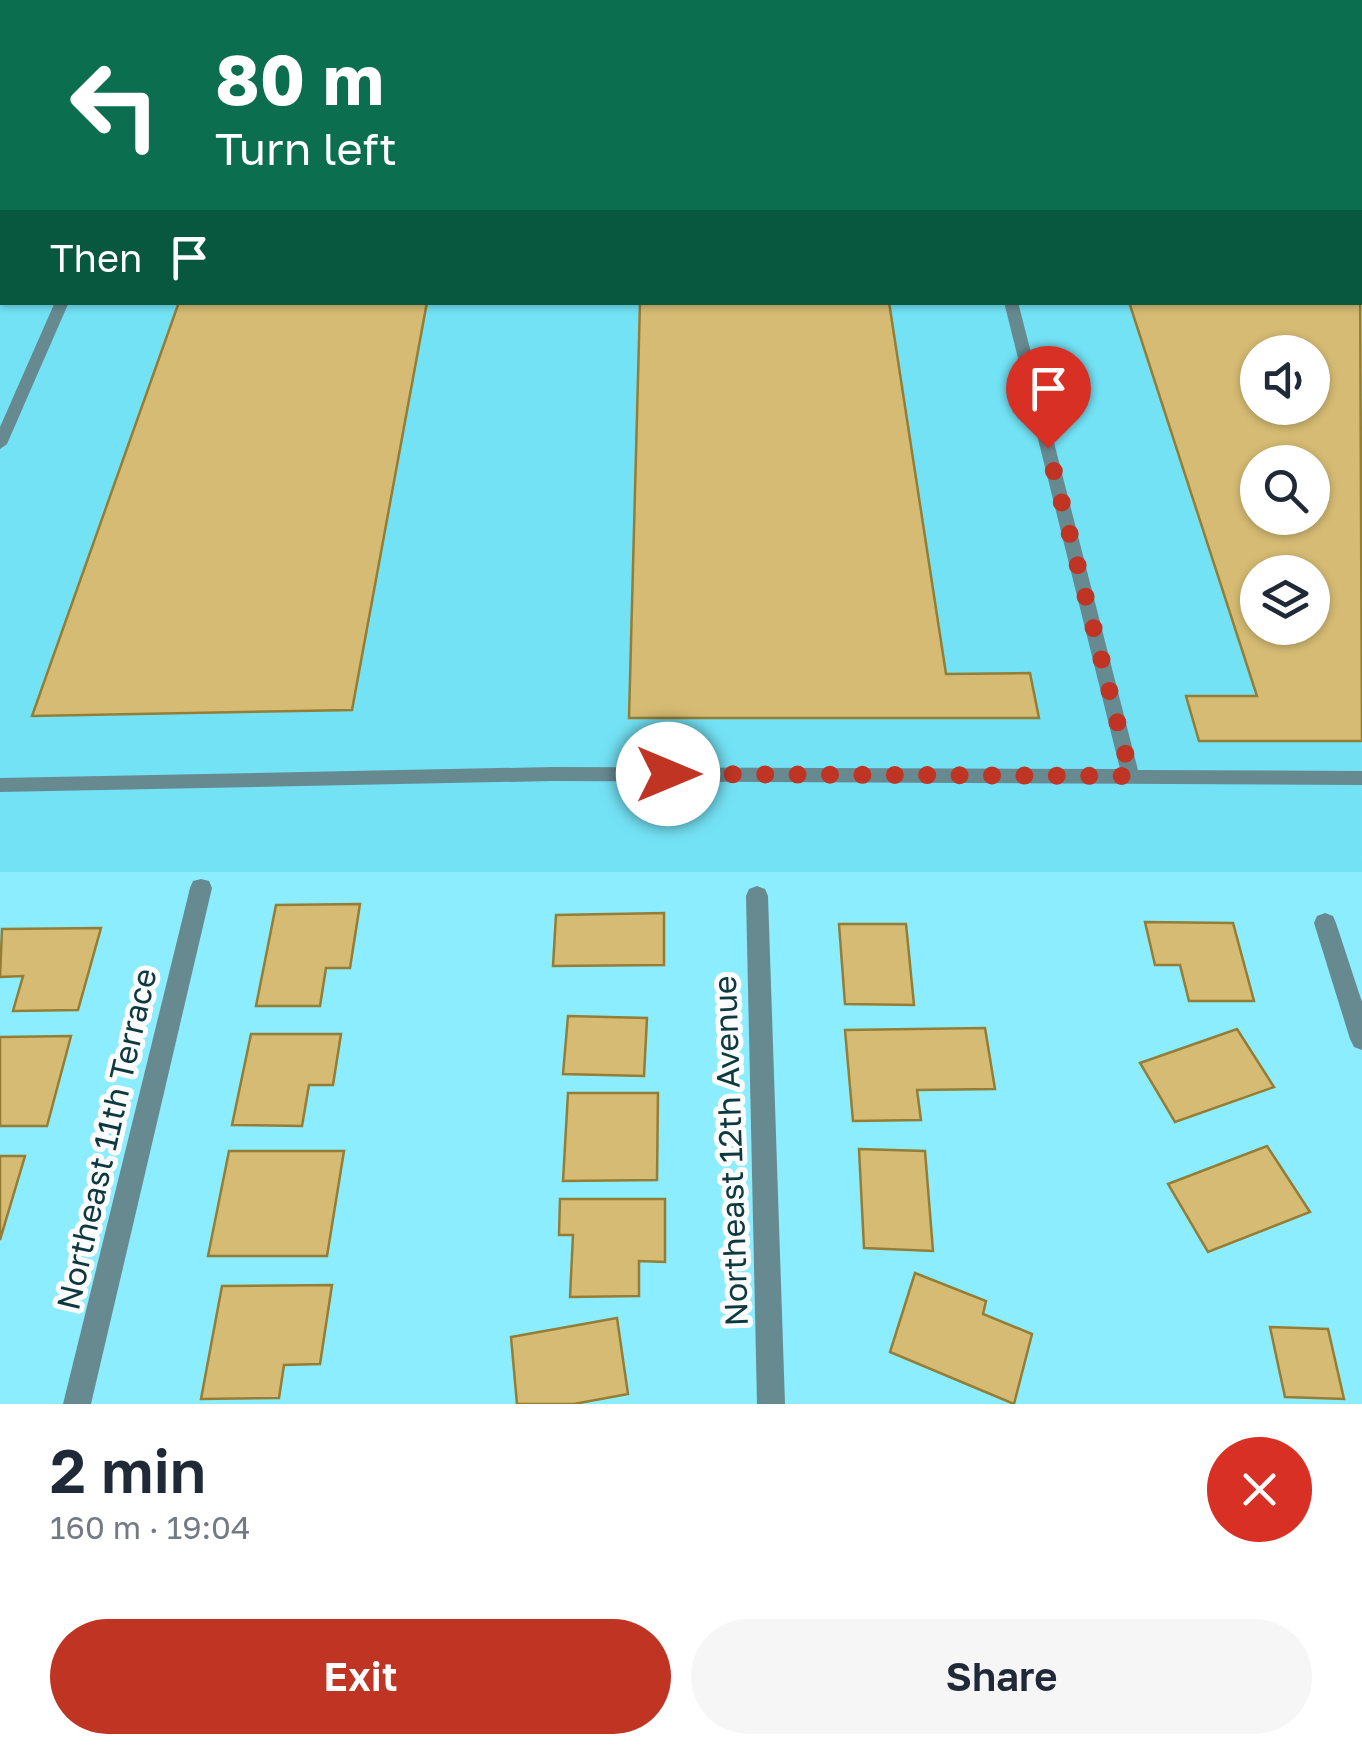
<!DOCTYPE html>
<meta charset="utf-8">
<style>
body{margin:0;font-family:"Golos Text",sans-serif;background:#f6f6f7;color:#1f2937;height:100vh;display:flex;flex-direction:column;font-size:38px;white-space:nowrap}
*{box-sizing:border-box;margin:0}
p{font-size:32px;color:#747a83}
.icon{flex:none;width:55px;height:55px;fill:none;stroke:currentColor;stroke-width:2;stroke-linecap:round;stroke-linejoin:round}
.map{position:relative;height:1404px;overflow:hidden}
.sheet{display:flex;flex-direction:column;background:#fff;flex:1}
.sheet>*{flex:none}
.banner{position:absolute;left:0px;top:0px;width:1362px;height:305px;box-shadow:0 2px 8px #0004;background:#0b6e4f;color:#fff;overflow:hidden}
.tools{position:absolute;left:1240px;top:335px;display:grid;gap:20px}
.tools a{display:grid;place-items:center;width:90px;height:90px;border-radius:50%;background:#fff;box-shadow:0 2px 8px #0004;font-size:50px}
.pin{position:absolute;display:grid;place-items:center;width:85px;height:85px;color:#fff;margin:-102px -42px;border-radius:50% 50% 50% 0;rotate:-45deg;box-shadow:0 0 10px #0007}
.pin .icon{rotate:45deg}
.me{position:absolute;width:110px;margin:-55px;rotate:90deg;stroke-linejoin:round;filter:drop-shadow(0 0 8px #0008)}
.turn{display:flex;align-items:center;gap:35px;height:210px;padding:0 50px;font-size:45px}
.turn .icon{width:130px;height:130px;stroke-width:2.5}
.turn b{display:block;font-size:70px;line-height:85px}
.then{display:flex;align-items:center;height:95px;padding:0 50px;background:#0003;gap:20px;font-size:38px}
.round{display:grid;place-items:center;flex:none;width:105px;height:105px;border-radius:52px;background:#f6f6f7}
.headline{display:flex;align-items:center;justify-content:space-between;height:170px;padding:0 50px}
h1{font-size:60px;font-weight:600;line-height:75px}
.button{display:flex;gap:20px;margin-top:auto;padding:20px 50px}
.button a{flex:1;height:115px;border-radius:60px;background:#c03424;color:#fff;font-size:40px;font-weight:600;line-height:115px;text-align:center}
.button a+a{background:#f6f6f7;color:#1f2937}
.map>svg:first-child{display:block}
.built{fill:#73e2f5;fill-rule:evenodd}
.building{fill:#d5bb73;stroke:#957d35;stroke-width:2.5;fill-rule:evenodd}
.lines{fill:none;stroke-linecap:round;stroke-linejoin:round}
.service{fill:#678a91;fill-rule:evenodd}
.minor{fill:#678a91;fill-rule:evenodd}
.route{stroke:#c03424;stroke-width:18;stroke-dasharray:0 32.4}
.labels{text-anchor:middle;stroke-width:10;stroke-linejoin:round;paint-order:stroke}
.near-street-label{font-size:32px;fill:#0d3940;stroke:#fcfcfc}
</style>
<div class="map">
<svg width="1362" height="1404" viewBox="0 0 1362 1404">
<rect width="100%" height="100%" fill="#8bedfe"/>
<path class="built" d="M0,0h1342l-1340,2v300h1358v-271l2,841h-1362zM1258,352h54v56h-54zM1258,462h54v56h-54zM1258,572h54v56h-54z"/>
<g class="building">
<polygon points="287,0 475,0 286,2"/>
<polygon points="647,0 842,0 843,2 647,2"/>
<polygon points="1031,0 1227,0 1228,2 1031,2"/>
<polygon points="0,22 2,22 0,180"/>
<path d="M1360,263l2,478h-163l-13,-45h71l-128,-394h231zM1258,352h54v56h-54zM1258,462h54v56h-54zM1258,572h54v56h-54z"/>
<polygon points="179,302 427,302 352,710 32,716"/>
<polygon points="640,302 889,302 946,674 1030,673 1039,718 629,718"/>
<polygon points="360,904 350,968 326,968 320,1006 256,1006 276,905"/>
<polygon points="664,913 664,965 553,966 556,915"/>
<polygon points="1145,922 1233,923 1254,1001 1189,1001 1180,965 1155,965"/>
<polygon points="839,924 906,924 914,1005 845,1004"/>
<polygon points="101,928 78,1010 13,1011 23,976 0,977 2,929"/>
<polygon points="568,1016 647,1018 644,1076 563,1074"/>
<polygon points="985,1028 995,1089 917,1090 921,1120 853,1121 845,1030"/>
<polygon points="1237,1029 1274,1087 1175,1122 1140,1063"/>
<polygon points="251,1034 341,1034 333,1085 309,1085 302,1126 232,1125"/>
<polygon points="71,1036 47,1126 0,1126 0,1037"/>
<polygon points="568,1093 658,1093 657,1180 563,1181"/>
<polygon points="1267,1146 1310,1212 1208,1252 1168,1184"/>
<polygon points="859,1149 925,1151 933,1251 864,1248"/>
<polygon points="229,1151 344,1151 327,1256 208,1256"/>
<polygon points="0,1156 25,1156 0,1240"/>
<polygon points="560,1199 665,1199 665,1262 639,1261 639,1296 570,1297 573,1235 559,1235"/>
<polygon points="915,1273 986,1301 983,1314 1032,1334 1014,1404 890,1352"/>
<polygon points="332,1285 320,1364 284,1365 279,1398 201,1399 222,1286"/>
<polygon points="617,1318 628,1394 574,1404 517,1404 511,1337"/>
<polygon points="1270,1327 1328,1329 1344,1399 1285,1397"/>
</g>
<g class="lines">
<g class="service">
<polygon points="930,0 940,0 941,2 931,2"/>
<polygon points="1268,0 1278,0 1279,2 1269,2"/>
<polygon points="1360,152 1362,153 1362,164 1360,163"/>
<polygon points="55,302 69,302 7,444 0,449 0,427"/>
<polygon points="1004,302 1018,302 1138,770 1362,771 1362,785 552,781 0,792 0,778 552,767 1120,769"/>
</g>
<g class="minor">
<polygon points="201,879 209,881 212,888 91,1404 63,1404 190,888 193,881"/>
<polygon points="757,886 765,889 768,896 785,1404 757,1404 746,896 749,889"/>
<polygon points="1325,913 1333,916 1336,923 1362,1002 1362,1050 1354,1047 1350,1039 1314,923 1317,916"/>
</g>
</g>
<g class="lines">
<polyline class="route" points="668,774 1131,776 1048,448"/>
</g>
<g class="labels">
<g class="near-street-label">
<text transform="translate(107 1139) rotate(-77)" y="11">Northeast 11th Terrace</text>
<text transform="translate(731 1151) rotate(-92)" y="11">Northeast 12th Avenue</text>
</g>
</g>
</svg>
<div class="tools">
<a><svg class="icon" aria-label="sound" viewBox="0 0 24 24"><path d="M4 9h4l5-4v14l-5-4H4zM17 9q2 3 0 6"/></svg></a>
<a><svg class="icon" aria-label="search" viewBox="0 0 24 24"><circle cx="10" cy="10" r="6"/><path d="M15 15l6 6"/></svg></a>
<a><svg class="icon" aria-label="layers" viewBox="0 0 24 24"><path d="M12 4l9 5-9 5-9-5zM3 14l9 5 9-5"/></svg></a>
</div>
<div class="pin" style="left:1048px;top:448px;background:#d93025"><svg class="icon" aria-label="arrive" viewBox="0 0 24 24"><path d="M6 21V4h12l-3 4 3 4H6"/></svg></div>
<svg class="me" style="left:668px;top:774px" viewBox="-20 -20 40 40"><circle r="19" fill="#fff"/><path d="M0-13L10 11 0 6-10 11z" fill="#c03424"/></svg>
<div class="banner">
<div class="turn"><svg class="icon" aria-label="left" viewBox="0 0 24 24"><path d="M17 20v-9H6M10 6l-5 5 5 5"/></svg><div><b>80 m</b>Turn left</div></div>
<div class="then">Then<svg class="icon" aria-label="arrive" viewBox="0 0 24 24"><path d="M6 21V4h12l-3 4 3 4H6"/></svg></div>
</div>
</div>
<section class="sheet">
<div class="headline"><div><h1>2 min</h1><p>160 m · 19:04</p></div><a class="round" style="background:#d93025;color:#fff"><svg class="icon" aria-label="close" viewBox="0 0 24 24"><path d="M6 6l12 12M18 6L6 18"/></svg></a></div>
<div class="button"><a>Exit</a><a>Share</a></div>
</section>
